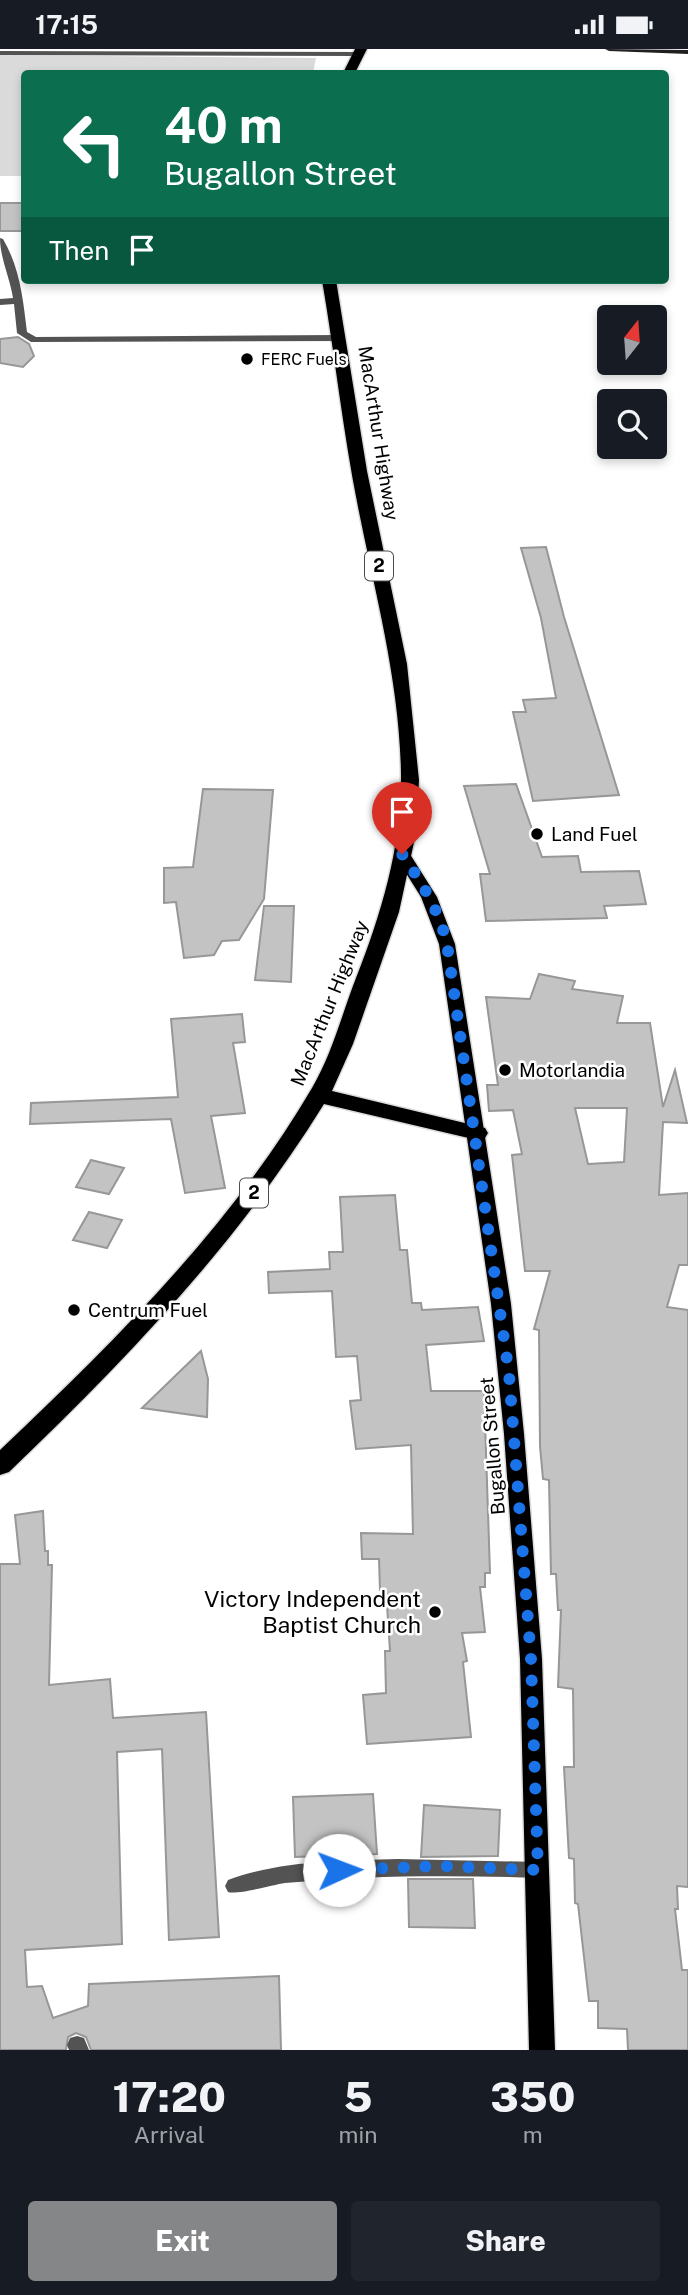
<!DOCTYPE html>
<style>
body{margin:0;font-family:"Public Sans",sans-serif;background:#20242c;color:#f1f3f6;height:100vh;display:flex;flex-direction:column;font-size:26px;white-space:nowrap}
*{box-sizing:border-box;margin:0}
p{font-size:23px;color:#9ea1a6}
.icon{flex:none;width:38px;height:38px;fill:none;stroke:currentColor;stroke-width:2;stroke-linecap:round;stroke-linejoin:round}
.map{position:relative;height:2001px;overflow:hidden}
.sheet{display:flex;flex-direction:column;background:#171b24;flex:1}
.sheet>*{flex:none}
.hud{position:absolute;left:21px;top:21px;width:648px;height:214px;border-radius:7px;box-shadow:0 4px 10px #0003;background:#0b6e4f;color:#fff;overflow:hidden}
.needle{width:46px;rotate:17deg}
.buttons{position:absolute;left:597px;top:256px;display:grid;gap:14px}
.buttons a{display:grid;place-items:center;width:70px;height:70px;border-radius:7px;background:#171b24;box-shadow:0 4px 10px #0003;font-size:35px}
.pin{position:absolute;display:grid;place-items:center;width:60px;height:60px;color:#fff;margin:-72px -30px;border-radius:50% 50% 50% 0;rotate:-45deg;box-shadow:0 0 7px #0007}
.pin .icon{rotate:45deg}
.me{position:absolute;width:77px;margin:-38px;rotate:88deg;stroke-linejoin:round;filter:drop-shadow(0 0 5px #0008)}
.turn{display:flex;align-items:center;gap:24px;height:147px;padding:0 28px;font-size:32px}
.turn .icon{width:91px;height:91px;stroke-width:2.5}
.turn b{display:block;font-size:49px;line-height:60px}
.then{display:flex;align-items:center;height:66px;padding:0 28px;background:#0003;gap:14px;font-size:26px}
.eta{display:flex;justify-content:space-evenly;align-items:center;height:119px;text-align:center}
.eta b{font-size:42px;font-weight:800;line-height:49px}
.cta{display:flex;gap:14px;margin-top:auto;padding:14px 28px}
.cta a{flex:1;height:80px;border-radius:7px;background:#858687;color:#fff;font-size:28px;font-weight:800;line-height:80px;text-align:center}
.cta a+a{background:#20242c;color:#f1f3f6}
.status{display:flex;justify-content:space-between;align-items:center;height:49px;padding:0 35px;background:#171b24;direction:ltr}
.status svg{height:19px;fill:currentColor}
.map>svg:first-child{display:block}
.green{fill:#dadada}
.building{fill:#c3c3c3;stroke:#979797;stroke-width:2;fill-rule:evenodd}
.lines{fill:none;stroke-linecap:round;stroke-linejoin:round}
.primary-casing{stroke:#dbdbdb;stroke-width:3}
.highway-casing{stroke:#dbdbdb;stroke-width:3}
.street{fill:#535353;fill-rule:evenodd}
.secondary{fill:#202020;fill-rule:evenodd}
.primary{fill:#000;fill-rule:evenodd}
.highway{fill:#000;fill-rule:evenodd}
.route{stroke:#1a73e8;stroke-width:12;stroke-dasharray:0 21.6}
.poi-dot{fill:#000;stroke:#fff;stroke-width:2.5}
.labels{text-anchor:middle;stroke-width:5;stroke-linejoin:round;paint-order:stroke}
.far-poi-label{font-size:16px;fill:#000;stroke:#fff;text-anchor:start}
.shield{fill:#fff;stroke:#4c4c4c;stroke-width:2}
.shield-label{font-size:18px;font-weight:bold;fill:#000}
.street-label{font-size:19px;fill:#000;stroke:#fff}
.poi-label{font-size:19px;fill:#000;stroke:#fff;text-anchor:start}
.near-poi-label{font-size:23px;fill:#000;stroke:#fff;text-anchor:end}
</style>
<div class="status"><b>17:15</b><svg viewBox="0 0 49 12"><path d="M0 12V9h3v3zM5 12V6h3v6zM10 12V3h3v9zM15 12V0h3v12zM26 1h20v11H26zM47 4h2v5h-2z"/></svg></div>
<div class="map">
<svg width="688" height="2001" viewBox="0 0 688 2001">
<rect width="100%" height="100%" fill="#fff"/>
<polygon class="green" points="0,6 316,9 313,24 24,24 24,127 0,127"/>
<g class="building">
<rect x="0" y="154" width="24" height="28"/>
<polygon points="18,288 29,295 34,307 23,318 0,314 0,290"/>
<polygon points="546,498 564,568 619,746 533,752 513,663 526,663 523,651 556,649 541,569 521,499"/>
<polygon points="516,735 542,808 578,807 581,823 639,822 646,855 604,857 607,869 486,872 480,825 490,825 464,737"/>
<polygon points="203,740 273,741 264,850 239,891 222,892 214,906 184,909 176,853 164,854 164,819 193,818"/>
<polygon points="264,857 294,857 291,933 255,931"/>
<path d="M539,925l36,7 -3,8 51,7 -6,27h33l13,84 12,-37 12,53 -24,-1 -4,73 29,-2v72h-9l-12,42 21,3v577l-11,-1 1,23h-3l7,61h6v80h-60l-1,-21 -29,-1v-27h-9l-11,-97 -3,-1 -1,-44 -5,-1 -5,-91h10l-1,-78 -15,-2 3,-77h-3l-2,-36h-5l-2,-94 -6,-1 -3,-33 -1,-116 -5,-1 16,-58h-25l-13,-116 10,-1 -9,-44 -24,1 -2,-26h11l-12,-88 44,2zM575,1059h52l-3,54 -36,2z"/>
<polygon points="242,965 245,993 233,994 245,1064 211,1067 225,1139 185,1144 171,1070 30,1075 31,1054 178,1048 171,970"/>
<polygon points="91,1111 124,1119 109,1145 76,1138"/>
<polygon points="395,1146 400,1201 407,1201 412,1254 421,1254 422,1261 478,1258 484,1292 426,1296 431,1342 484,1342 490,1524 485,1524 485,1538 480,1538 485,1583 462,1584 467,1612 463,1613 471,1688 367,1695 363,1646 386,1644 385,1602 390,1602 386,1541 380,1541 379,1510 362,1510 361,1484 413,1485 411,1396 356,1400 350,1352 361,1351 357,1307 336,1308 332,1242 269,1244 268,1223 330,1220 329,1203 343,1203 340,1148"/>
<polygon points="89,1163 122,1171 107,1199 73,1191"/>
<polygon points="201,1302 208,1330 207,1368 142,1359"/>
<polygon points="43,1462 45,1502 48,1502 48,1516 52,1516 49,1636 110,1630 113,1669 206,1663 219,1888 169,1891 162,1700 117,1703 122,1895 25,1901 27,1938 42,1937 53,1969 88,1957 89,1935 279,1927 281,2001 91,2001 86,1988 76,1984 68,1988 66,2001 0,2001 0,1515 20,1515 15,1466"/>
<polygon points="373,1745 377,1805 295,1808 293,1748"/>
<polygon points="424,1756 500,1761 498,1807 421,1808"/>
<polygon points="408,1830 473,1830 475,1879 409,1878"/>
</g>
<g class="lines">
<g class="primary-casing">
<polygon id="primary" points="402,800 408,802 437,848 455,895 511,1255 524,1385 542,1610 555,2001 529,2001 520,1610 504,1385 491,1255 439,895 421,848 394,805"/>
</g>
<g class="highway-casing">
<g id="highway">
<polygon points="355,0 367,0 355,24 343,24"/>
<path d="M322,231h14l31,191 40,193 12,116 -3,53 -17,79 -46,132 -21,47 145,35 8,2 3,5 -3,5 -8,2 -153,-36c-86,139 -197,255 -315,368l-9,3v-25c116,-110 231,-224 312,-362 20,-34 30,-74 44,-110 25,-63 45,-130 45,-198 0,-92 -25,-183 -43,-273 -15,-75 -23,-151 -36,-227z"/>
</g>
</g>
<g class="street">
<polygon points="0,2 358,3 362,5 358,7 0,6"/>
<path d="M0,189l3,1c17,29 20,60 24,93l9,5 304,-2 5,3 -5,3 -309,1 -14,-9 -3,-29 -14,1v-6l13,-1c-3,-20 -13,-40 -13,-60z"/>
<path d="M398,1810l140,3 7,2 3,6 -3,6 -7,2c-84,-3 -168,-3 -253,5 -13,2 -48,12 -57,9l-3,-6 3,-6c54,-20 114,-19 170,-21z"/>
<polygon points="77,1987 84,1989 89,2001 69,2001 67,1996 70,1989"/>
</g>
<polygon class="secondary" points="605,0 688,1 688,5 609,2"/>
<use href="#primary" class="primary"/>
<use href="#highway" class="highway"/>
</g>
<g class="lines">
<path class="route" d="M339,1821l101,-4 98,4 -7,-211 -22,-285 -62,-430c-8,-34 -25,-61 -45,-90"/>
</g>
<g class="poi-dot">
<circle cx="247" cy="310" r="7"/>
<circle cx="537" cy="785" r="7"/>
<circle cx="505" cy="1021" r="7"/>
<circle cx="74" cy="1261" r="7"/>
<circle cx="435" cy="1563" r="7"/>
</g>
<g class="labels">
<g class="far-poi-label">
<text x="261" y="316">FERC Fuels</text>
</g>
<g class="shield">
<rect x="365" y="502.5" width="28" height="29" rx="5"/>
<rect x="240" y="1129.5" width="28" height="29" rx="5"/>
</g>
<g class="shield-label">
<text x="379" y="523">2</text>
<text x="254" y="1150">2</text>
</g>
<g class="street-label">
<text transform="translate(379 384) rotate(81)" y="7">MacArthur Highway</text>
<text transform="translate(329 954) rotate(-68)" y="7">MacArthur Highway</text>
<text transform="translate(492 1397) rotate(-95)" y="7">Bugallon Street</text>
</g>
<g class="poi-label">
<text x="551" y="792">Land Fuel</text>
<text x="519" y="1028">Motorlandia</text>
<text x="88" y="1268">Centrum Fuel</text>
</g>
<g class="near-poi-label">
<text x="421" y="1558">Victory Independent<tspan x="421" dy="26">Baptist Church</tspan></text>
</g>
</g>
</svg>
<div class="buttons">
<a><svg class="needle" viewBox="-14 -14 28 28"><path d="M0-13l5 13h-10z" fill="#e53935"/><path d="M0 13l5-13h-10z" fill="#9ea1a6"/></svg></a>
<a><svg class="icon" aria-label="search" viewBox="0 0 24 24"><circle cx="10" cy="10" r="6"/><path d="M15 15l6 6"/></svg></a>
</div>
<div class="pin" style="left:402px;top:805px;background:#d93025"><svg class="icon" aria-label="arrive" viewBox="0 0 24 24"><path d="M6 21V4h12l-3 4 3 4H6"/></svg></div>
<svg class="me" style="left:339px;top:1821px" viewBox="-20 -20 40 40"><circle r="19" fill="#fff"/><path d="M0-13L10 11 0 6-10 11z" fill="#1a73e8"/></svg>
<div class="hud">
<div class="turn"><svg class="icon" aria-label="left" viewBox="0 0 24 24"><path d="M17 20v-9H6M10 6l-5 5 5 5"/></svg><div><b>40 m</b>Bugallon Street</div></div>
<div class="then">Then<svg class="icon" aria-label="arrive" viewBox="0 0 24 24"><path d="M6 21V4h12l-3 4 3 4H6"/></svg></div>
</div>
</div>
<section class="sheet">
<div class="eta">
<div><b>17:20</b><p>Arrival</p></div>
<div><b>5</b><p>min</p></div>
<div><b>350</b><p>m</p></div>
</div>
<div class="cta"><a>Exit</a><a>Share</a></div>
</section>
